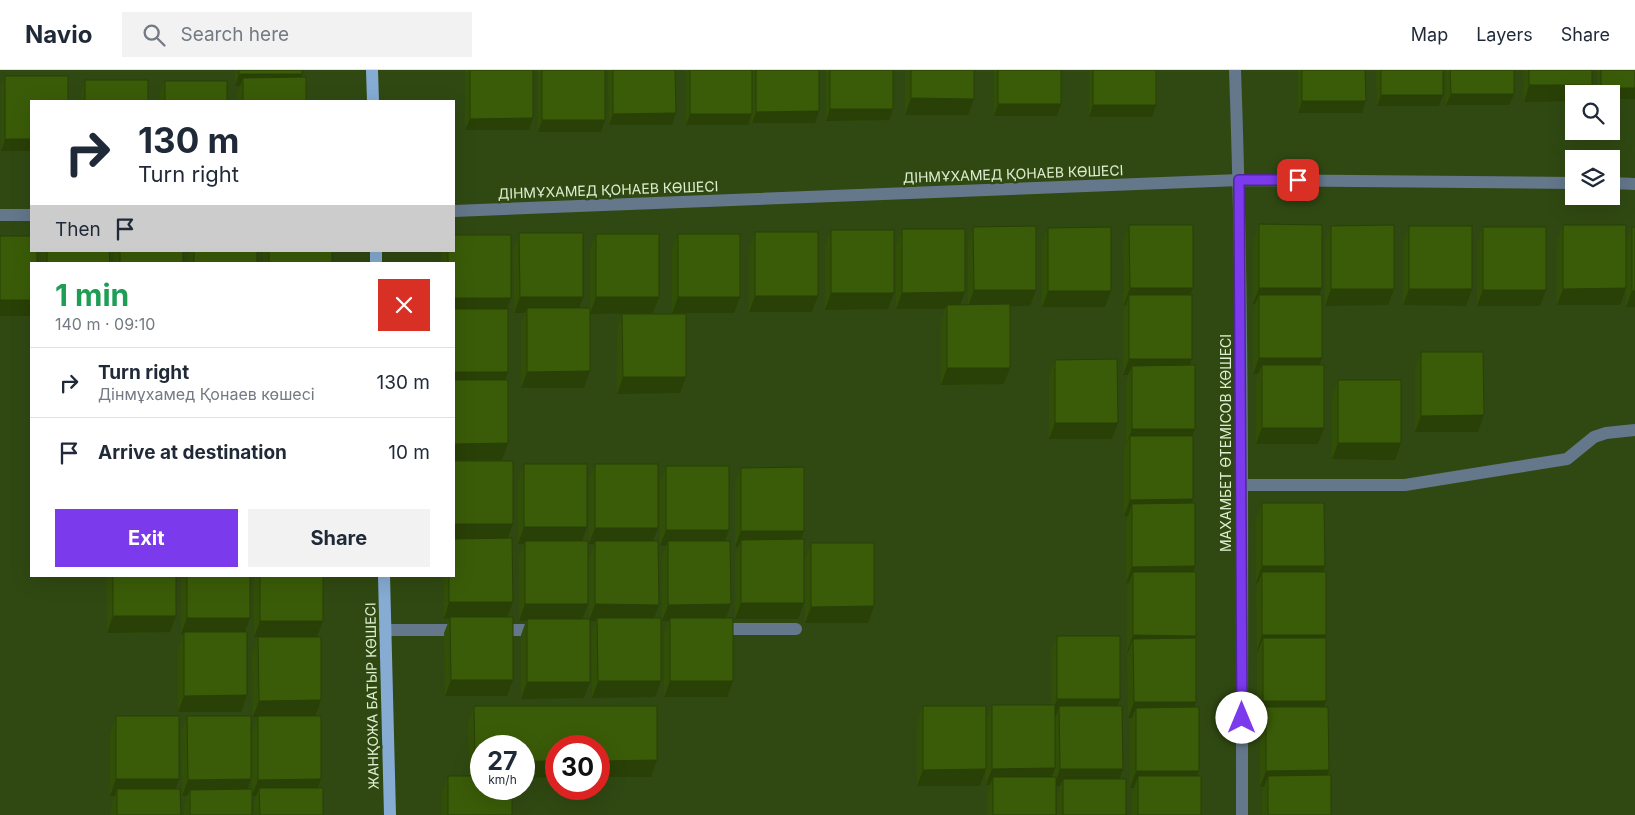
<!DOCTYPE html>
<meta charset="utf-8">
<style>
body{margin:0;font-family:Inter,sans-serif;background:#f2f2f3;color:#1f2937;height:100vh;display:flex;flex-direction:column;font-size:19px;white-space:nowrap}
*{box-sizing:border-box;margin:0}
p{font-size:16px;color:#747a83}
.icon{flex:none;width:28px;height:28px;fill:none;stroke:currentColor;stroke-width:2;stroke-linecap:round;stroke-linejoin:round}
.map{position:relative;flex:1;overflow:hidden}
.drawer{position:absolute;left:30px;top:192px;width:425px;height:315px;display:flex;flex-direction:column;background:#fff;border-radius:0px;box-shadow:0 5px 20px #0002}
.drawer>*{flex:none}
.banner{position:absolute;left:30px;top:30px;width:425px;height:152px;border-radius:0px;box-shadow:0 5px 20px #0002;background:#fff;color:#1f2937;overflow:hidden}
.tools{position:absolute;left:1565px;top:15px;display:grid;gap:10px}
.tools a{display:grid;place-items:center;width:55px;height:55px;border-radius:0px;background:#fff;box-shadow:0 5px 20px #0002;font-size:25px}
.speed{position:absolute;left:470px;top:665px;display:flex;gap:10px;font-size:25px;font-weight:700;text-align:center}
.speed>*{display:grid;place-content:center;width:65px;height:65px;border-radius:50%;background:#fff;box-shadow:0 5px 20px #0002;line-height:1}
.speed small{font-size:12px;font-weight:400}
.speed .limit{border:8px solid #d22;background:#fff;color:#111}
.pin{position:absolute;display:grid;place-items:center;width:42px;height:42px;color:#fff;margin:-21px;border-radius:10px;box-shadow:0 2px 8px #0006}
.me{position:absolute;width:55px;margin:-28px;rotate:0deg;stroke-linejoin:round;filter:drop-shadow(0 0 4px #0008)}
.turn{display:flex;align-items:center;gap:18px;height:105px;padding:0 25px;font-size:22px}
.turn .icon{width:65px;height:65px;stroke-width:2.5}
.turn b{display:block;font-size:35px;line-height:42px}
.then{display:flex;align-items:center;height:48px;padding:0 25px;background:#0003;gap:10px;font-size:19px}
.round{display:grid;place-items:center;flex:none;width:52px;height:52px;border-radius:0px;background:#f2f2f3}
.head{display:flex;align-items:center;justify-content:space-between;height:85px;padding:0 25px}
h1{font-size:30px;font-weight:700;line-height:38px;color:#1e9e55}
.button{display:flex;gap:10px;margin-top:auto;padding:10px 25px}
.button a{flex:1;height:58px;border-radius:0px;background:#7c3aed;color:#fff;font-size:20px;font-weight:700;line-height:58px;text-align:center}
.button a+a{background:#f2f2f3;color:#1f2937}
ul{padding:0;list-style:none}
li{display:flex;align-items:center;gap:15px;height:70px;padding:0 25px;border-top:1px solid #e0e1e3}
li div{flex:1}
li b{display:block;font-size:19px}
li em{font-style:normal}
header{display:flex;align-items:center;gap:30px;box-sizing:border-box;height:70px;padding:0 25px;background:#fff;border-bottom:1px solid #e0e1e3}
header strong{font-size:24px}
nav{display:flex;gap:28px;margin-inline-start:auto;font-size:18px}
.search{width:350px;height:45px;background:#f2f2f3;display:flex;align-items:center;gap:12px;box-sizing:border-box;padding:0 18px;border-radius:0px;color:#747a83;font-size:19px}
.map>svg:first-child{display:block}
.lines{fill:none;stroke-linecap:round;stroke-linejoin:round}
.minor{stroke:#64778b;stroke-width:12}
.major{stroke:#86acd4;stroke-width:12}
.wall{fill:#324f07}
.shaded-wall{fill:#294006}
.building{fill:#3a5c08;stroke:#294006}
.route-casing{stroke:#51269a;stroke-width:12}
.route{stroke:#7c3aed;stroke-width:9}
.labels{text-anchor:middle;stroke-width:5;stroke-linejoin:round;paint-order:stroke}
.street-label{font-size:14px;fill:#deeed0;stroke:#304912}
</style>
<header>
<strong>Navio</strong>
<div class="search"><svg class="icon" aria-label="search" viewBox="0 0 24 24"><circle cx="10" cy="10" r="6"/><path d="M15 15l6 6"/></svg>Search here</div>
<nav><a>Map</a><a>Layers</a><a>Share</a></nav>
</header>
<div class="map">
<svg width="1635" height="745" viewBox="0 0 1635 745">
<rect width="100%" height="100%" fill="#304912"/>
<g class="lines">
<g class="minor">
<path d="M1235,0c9,248 7,497 7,745"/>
<polyline points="1611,113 1635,114"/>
<polyline points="454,141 1239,110 1574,113"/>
<polyline points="0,145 31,145"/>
<polyline points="1242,415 1405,415 1567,389 1594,367 1606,363 1635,360"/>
<polyline points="715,559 796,559"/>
<polyline points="385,560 460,560"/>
<polyline points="498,560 540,560"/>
</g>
<g class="major">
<polyline points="372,0 373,31"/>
<polyline points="376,181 376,194"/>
<polyline points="384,506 390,745"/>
</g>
</g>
<g class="wall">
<polygon points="235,0 302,0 302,4 301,7 306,31 237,31 237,24 240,16 235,16"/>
<polygon points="465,0 533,0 529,60 465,60"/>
<polygon points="538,0 605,0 601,62 538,62"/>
<polygon points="608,0 675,0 672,55 609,55"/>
<polygon points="685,0 819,0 815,53 752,53 752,46 748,55 686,55"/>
<polygon points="826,0 893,0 893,39 889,50 826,51"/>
<polygon points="905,0 974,0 968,45 905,45"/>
<polygon points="994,0 1061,0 1057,46 994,46"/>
<polygon points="1089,0 1156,0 1152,47 1089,47"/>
<polygon points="1298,0 1365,0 1366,31 1362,43 1298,43"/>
<polygon points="1376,0 1443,0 1439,36 1377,36"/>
<polygon points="1446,0 1514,0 1509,35 1446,35"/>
<polygon points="1523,0 1592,0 1592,15 1589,24 1574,24 1524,32"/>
<polygon points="1597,0 1635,0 1611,24 1597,24"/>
<polygon points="5,6 31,31 31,81 1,81 1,17"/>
<polygon points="85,10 148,31 81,31 81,22"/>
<polygon points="165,11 227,31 160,31 160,22"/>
<polygon points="1259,154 1320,225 1322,288 1319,295 1324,358 1318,374 1256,374 1256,311 1258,304 1253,304 1253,241 1255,234 1253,234 1253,171"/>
<polygon points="1129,155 1193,218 1190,225 1192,289 1190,295 1192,366 1193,429 1191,433 1195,496 1193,502 1196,566 1195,568 1194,637 1197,706 1201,745 1132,745 1132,723 1134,718 1130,718 1130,654 1132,648 1128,648 1127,585 1128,582 1127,582 1127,519 1129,513 1126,513 1126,450 1128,446 1124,446 1124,382 1126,375 1126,312 1128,305 1123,305 1123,242 1126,235 1124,235 1123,171"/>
<polygon points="1563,155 1620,235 1557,235 1557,171"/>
<polygon points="1331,156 1394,219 1388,235 1325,236 1325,172"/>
<polygon points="1409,156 1472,219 1466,236 1403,235 1403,172"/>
<polygon points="973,157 1036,220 1030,236 1010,236 1010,298 1004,314 941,315 941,251 945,239 896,239 896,175 902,159 965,222 960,235 968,235 968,173"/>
<polygon points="1483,157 1546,220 1540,236 1477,236 1477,173"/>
<polygon points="1632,157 1635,157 1635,237 1626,237 1626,174"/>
<polygon points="1048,158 1111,221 1105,237 1042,237 1042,174"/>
<polygon points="831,160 894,223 888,239 825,240 825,176"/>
<polygon points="755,162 818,226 812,242 749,242 749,179"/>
<polygon points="519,163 583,227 579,238 590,238 590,180 596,164 659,227 653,243 590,244 584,318 521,318 521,255 525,243 514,243 513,180"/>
<polygon points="678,164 740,227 734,243 672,243 672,180"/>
<polygon points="41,181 109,181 110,194 41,194"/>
<rect x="114" y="181" width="69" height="13"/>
<polygon points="189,181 257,181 257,194 188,194"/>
<rect x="263" y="181" width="69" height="13"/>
<polygon points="442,181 454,181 507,239 505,310 508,373 502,390 454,390 454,194 442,194"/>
<polygon points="622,244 686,307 680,323 617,324 617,260"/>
<polygon points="1421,282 1478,362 1415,362 1415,298"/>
<polygon points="1055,290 1112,369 1049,369 1049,306"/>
<polygon points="1338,310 1401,373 1395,390 1332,389 1332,326"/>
<polygon points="524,394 582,471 588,534 582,549 589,549 589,488 594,474 589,474 589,411 595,394 653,471 654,548 661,611 655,627 592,628 591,564 596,551 590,551 590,612 584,628 521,629 521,565 526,551 519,551 519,487 524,474 518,474 518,411"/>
<polygon points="666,396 729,460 725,471 727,627 664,627 664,564 669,551 662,551 662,488 666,476 660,476 660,413"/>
<polygon points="741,398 801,469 798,549 735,549 735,486 738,477 735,477 735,414"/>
<polygon points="1262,433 1323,502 1326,565 1325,568 1326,631 1324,637 1329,700 1327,705 1331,745 1262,745 1262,722 1264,717 1260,717 1260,654 1262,648 1257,648 1257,584 1258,581 1257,581 1256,518 1258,513 1256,513 1256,449"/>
<polygon points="513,454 508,468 513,532 507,547 513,610 507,626 445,626 444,563 450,548 444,549 443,506 454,506"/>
<polygon points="811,473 868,553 805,553 805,489"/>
<polygon points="107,506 176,506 176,546 170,562 107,563"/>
<polygon points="181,506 250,506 250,548 244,562 247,625 241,642 178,642 178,579 183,564 181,564"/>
<polygon points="254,506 323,506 317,567 316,646 321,709 318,718 323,745 254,745 254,734 256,726 252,726 252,663 258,647 253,647 252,584 258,567 305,567 254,567"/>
<polygon points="1057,566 1118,636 1119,709 1126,745 1057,745 1057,725 1060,716 1056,716 1056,745 987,745 987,723 990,715 986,715 986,700 980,716 917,716 917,652 923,636 986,651 992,635 1051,635 1051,582"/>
<polygon points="474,636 657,690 651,707 481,676 512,745 442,745 442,722 448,706 469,706 468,653"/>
<polygon points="116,646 175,719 181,745 111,745 111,736 115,726 110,726 110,663"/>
<polygon points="187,646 247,719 252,745 184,745 184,736 187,726 182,726 181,662"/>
</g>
<g class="shaded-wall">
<polygon points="239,4 302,4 298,15 243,8 240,16 235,16"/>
<polygon points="1529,15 1592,15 1589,24 1574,24 1574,31 1524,32"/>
<polygon points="1601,18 1635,18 1635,29 1611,29 1611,24 1599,24"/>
<polygon points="1451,24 1514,24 1509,35 1446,35"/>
<polygon points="1381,25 1443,25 1439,36 1377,36"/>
<polygon points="911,28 974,29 968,45 905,45"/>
<polygon points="1302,31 1366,31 1362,43 1298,43"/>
<polygon points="998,34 1061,34 1057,46 994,46"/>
<polygon points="1093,35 1156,35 1152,47 1089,47"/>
<polygon points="830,39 893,39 889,50 826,51"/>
<polygon points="819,41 815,53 752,53 756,42"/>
<polygon points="676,43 672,55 609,55 613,44"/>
<polygon points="690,44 752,44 748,55 686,55"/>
<polygon points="533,48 529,60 465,60 470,49"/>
<polygon points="542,50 605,50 601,62 538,62"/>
<polygon points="5,69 31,69 31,81 1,81"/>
<polygon points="1130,218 1193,218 1187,234 1129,225 1126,235 1124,235"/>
<polygon points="1259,218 1322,218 1316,234 1259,225 1255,234 1253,234"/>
<polygon points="1626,218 1620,235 1557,235 1563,219"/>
<polygon points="1331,219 1394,219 1388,235 1325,236"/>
<polygon points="1409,219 1472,219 1466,236 1403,235"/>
<polygon points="974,220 1036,220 1030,236 968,237"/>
<polygon points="1483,220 1546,220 1540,236 1477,236"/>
<polygon points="1048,221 1111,221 1105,237 1042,237"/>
<polygon points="1632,221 1635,221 1635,237 1626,237"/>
<polygon points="965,222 959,238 947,235 945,239 896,239 902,223"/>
<polygon points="831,223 894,223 888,239 825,240"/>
<polygon points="755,226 818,226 812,242 749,242"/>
<polygon points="520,227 583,227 577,243 527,238 525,243 514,243"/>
<polygon points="596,227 659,227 653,243 590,244"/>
<polygon points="678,227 740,227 734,243 672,243"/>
<polygon points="454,228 511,228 505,244 454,245"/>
<rect x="0" y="230" width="31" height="16"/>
<polygon points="1259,288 1322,288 1316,305 1262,295 1258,304 1253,304"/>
<polygon points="1129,289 1192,289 1186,305 1132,296 1128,305 1123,305"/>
<polygon points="947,298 1010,298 1004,314 941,315"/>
<polygon points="590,301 584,318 521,318 527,302"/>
<polygon points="454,302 508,302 502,318 454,318"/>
<polygon points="623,307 686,307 680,323 617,324"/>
<polygon points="1484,345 1478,362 1415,362 1421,346"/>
<polygon points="1055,353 1118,353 1112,369 1049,369"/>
<polygon points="1262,358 1324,358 1318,374 1256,374"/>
<polygon points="1132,359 1195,359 1189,375 1130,366 1126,375"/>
<polygon points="508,373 502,390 454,390 454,374"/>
<polygon points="1338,373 1401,373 1395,390 1332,389"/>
<polygon points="1193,429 1187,446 1132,434 1128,446 1124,446 1130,430"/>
<polygon points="454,454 513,454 507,470 454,470"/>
<polygon points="524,457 587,457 581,474 525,471 524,474 518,474"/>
<polygon points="595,458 658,458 652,474 595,471 594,474 589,474"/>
<polygon points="666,460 729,460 723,476 668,471 666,476 660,476"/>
<polygon points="741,461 804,461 798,477 741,470 738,477 735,477"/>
<polygon points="1195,496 1189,513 1133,502 1129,513 1126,513 1132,497"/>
<polygon points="1262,496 1325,496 1319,512 1262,502 1258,513 1256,513"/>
<polygon points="449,532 513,532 507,548 450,547 450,548 444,549"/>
<polygon points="741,533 804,533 798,549 735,549"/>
<polygon points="525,534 588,534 582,550 527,549 526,551 519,551"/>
<polygon points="595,534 659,535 653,551 597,548 596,551 589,551"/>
<polygon points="731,534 725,551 670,548 669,551 662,551 668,535"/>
<polygon points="874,536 868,553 805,553 811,537"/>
<polygon points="113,546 176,546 170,562 107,563"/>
<polygon points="187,548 250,548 244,564 184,562 183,564 181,564"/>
<polygon points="260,551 323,551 317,567 254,567"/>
<polygon points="1133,565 1196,566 1190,582 1133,569 1128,582 1127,582"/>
<polygon points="1262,565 1326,565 1320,581 1263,568 1258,581 1257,581"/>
<polygon points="451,610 513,610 507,626 445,626"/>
<polygon points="598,611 661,611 655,627 592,628"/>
<polygon points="670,611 733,611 727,627 664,627"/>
<polygon points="527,612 590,612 584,628 521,629"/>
<polygon points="247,625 241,642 178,642 184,626"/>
<polygon points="1057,629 1120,629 1114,646 1059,636 1056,646 1051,646"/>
<polygon points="321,630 315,647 253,647 259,631"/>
<polygon points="1263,631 1326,631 1320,648 1266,637 1262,648 1257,648"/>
<polygon points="1134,632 1196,632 1190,648 1136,638 1132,648 1128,648"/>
<polygon points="657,690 651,707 599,707 599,691"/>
<polygon points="524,691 556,691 556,707 524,708"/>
<polygon points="475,692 481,692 481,708 469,708"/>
<polygon points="1055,698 1049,715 993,707 990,715 986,715 992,699"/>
<polygon points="986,699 980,716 917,716 923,700"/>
<polygon points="1060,699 1123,699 1117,715 1063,709 1060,716 1054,716"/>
<polygon points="1329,700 1323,717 1268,706 1264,717 1260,717 1266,701"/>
<polygon points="1136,701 1199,701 1193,717 1138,706 1134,718 1130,718"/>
<polygon points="116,709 179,709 173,726 117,719 115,726 110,726"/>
<polygon points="251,709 245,726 190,720 187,726 182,726 188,710"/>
<polygon points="321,709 315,726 259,718 256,726 252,726 258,710"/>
</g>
<g class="building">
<rect x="239" y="0" width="63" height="4"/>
<polygon points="470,0 533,0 533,48 470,49"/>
<rect x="542" y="0" width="63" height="50"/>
<polygon points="613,0 675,0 676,43 613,44"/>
<rect x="690" y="0" width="62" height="44"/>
<polygon points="756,0 819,0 819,41 756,42"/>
<rect x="830" y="0" width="63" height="39"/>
<polygon points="911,0 974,0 974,29 911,28"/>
<rect x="998" y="0" width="63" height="34"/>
<rect x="1093" y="0" width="63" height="35"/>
<polygon points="1302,0 1365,0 1366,31 1302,31"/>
<rect x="1381" y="0" width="62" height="25"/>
<polygon points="1450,0 1514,0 1514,24 1451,24"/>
<rect x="1529" y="0" width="63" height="15"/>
<rect x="1601" y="0" width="34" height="18"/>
<polygon points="5,6 68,6 68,31 31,31 31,69 5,69"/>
<polygon points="306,7 306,31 243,31 243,8"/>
<rect x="85" y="10" width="63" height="21"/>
<rect x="165" y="11" width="62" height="20"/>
<polygon points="1259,154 1322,155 1322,218 1259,218"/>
<polygon points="1129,155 1193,155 1193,218 1130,218"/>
<polygon points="1394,155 1394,219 1331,219 1331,156"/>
<polygon points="1563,155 1626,155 1626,218 1563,219"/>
<polygon points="1036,156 1036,220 974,220 973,157"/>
<rect x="1409" y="156" width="63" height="63"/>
<polygon points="1111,157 1111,221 1048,221 1048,158"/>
<rect x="1483" y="157" width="63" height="63"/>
<rect x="1632" y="157" width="3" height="64"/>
<polygon points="902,159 965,159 965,222 902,223"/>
<rect x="831" y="160" width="63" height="63"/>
<rect x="755" y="162" width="63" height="64"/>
<polygon points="519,163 583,163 583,227 520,227"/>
<rect x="596" y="164" width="63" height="63"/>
<rect x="678" y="164" width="62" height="63"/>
<polygon points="454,165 511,165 511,228 454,228 454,194 448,194 448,181 454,181"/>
<polygon points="0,166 31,166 31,181 37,181 37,194 31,194 31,230 0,230"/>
<polygon points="47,181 109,181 110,194 47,194"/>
<rect x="120" y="181" width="63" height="13"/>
<rect x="194" y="181" width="63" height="13"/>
<rect x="269" y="181" width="63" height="13"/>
<rect x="1129" y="225" width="63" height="64"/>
<rect x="1259" y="225" width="63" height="63"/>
<polygon points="1010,234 1010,298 947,298 947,235"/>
<polygon points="527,238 590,238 590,301 527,302"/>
<rect x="454" y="239" width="54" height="63"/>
<polygon points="622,244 686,244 686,307 623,307"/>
<polygon points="1421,282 1483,282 1484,345 1421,346"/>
<polygon points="1117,289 1118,353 1055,353 1055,290"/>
<polygon points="1195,295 1195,359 1132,359 1132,296"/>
<rect x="1262" y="295" width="62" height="63"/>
<polygon points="454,310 508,310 508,373 454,374"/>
<rect x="1338" y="310" width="63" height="63"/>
<polygon points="1130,366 1193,366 1193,429 1130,430"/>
<rect x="454" y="391" width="59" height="63"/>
<rect x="524" y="394" width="63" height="63"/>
<rect x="595" y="394" width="63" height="64"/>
<rect x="666" y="396" width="63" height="64"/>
<polygon points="804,397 804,461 741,461 741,398"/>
<polygon points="1195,433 1195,496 1132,497 1132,434"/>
<polygon points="1262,433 1324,433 1325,496 1262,496"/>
<polygon points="512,468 513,532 449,532 449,506 454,506 454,469"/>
<polygon points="804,469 804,533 741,533 741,470"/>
<rect x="525" y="471" width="63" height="63"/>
<polygon points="595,471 658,471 659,535 595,534"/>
<polygon points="668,471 730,471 731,534 668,535"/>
<polygon points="811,473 874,473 874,536 811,537"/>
<polygon points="1133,502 1196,502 1196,566 1133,565"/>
<rect x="1262" y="502" width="64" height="63"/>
<rect x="113" y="506" width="63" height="40"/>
<rect x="187" y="506" width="63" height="42"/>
<rect x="260" y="506" width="63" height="45"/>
<polygon points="450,547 513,547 513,610 451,610"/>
<polygon points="597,548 661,548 661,611 598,611"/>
<rect x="670" y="548" width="63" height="63"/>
<rect x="527" y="549" width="63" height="63"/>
<polygon points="184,562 247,562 247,625 184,626"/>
<rect x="1057" y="566" width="63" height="63"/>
<polygon points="258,567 321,567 321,630 259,631"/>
<polygon points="1196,568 1196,632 1134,632 1133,569"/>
<rect x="1263" y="568" width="63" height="63"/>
<polygon points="992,635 1055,635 1055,698 992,699"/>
<polygon points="474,636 657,636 657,690 599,691 599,676 556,676 556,691 524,691 524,676 481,676 481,692 475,692"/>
<polygon points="923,636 986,636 986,699 923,700"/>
<polygon points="1059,636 1122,636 1123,699 1060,699"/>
<polygon points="1199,637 1199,701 1136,701 1136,638"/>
<polygon points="1266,637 1328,637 1329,700 1266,701"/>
<rect x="116" y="646" width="63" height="63"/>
<polygon points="187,646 251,646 251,709 188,710"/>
<polygon points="258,646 321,646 321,709 258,710"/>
<polygon points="1331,705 1331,745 1268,745 1268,706"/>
<polygon points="448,706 481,706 481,719 512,719 512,745 448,745"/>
<rect x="1138" y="706" width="63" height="39"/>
<rect x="993" y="707" width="63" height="38"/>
<rect x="1063" y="709" width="63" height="36"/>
<polygon points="259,718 323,718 323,745 260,745"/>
<polygon points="117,719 180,719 181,745 117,745"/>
<polygon points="252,719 252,745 190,745 190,720"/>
</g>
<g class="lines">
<g class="route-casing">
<polyline id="route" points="1242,648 1239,110 1298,110"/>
</g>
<use href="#route" class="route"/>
</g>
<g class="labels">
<g class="street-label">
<text transform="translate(1013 104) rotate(-2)" y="5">ДІНМҰХАМЕД ҚОНАЕВ КӨШЕСІ</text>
<text transform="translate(608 120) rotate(-2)" y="5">ДІНМҰХАМЕД ҚОНАЕВ КӨШЕСІ</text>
<text transform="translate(1226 373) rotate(-90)" y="5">МАХАМБЕТ ӨТЕМІСОВ КӨШЕСІ</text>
<text transform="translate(372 626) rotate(-91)" y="5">ЖАНҚОЖА БАТЫР КӨШЕСІ</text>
</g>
</g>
</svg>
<div class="tools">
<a><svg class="icon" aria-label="search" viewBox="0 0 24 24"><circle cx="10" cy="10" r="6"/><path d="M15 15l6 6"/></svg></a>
<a><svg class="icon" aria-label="layers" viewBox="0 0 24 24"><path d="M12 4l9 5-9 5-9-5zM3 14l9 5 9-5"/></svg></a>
</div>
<div class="speed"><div>27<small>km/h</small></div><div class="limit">30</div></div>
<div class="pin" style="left:1298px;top:110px;background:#d93025"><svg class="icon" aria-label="arrive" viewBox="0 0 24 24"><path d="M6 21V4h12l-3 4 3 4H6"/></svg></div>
<svg class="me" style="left:1242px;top:648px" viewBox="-20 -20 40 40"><circle r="19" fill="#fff"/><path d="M0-13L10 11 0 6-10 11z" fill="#7c3aed"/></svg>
<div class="banner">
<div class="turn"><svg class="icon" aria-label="right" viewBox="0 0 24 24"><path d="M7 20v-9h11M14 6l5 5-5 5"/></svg><div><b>130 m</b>Turn right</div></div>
<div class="then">Then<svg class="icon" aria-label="arrive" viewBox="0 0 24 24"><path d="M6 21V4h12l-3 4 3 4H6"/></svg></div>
</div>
<section class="drawer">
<div class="head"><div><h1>1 min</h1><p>140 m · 09:10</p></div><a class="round" style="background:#d93025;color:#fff"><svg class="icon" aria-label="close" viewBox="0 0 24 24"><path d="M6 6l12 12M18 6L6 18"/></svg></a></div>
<ul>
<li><svg class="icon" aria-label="right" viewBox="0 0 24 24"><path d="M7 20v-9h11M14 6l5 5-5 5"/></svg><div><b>Turn right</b><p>Дінмұхамед Қонаев көшесі</p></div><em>130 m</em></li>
<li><svg class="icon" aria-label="arrive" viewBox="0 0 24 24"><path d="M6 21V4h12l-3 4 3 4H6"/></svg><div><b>Arrive at destination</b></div><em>10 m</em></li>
</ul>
<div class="button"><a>Exit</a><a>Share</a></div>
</section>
</div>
